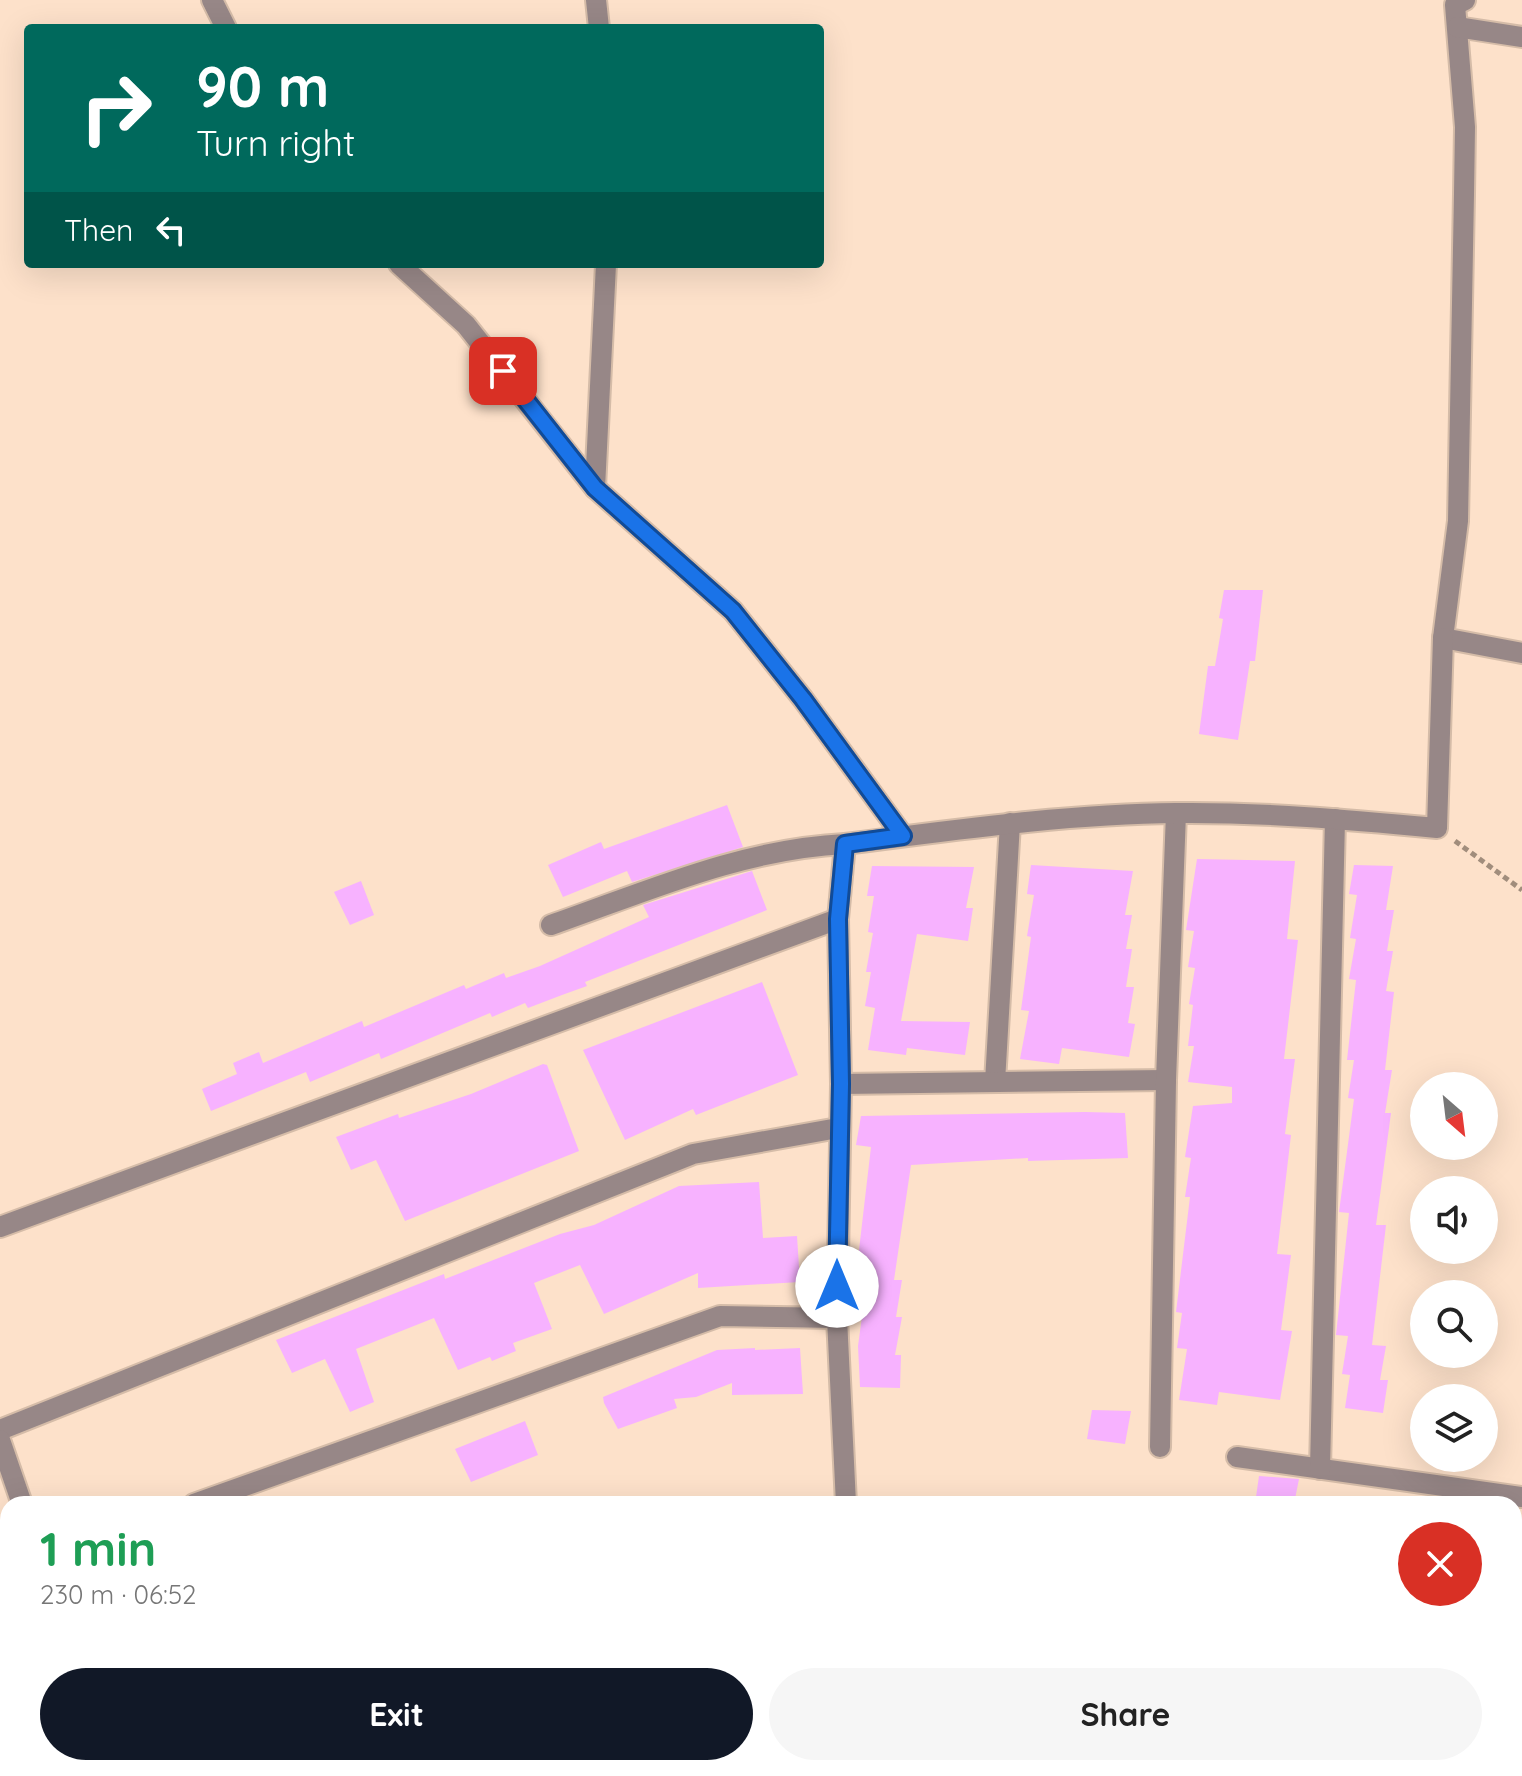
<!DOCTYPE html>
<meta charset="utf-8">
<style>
body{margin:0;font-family:Quicksand,sans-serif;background:#f6f6f6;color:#222;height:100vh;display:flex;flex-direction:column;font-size:30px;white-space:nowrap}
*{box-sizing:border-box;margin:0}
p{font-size:26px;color:#767676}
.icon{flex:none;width:44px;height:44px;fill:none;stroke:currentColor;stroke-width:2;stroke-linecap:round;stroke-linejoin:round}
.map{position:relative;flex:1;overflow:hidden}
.panel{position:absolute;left:0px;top:1496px;width:1522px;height:280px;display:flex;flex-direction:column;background:#fff;border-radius:24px 24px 0 0;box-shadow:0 8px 32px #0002}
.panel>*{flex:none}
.top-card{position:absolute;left:24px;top:24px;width:800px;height:244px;border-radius:8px;box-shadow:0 8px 32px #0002;background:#00695c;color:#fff;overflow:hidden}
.needle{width:52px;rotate:152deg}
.tools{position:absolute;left:1410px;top:1072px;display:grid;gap:16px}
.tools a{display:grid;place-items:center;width:88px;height:88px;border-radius:50%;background:#fff;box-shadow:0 8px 32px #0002;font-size:40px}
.pin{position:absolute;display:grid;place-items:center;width:68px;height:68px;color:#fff;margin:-34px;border-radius:16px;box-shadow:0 4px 12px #0006}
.me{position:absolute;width:88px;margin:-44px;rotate:0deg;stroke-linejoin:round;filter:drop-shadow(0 0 6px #0008)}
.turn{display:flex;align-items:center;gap:28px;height:168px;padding:0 40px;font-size:36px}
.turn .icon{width:104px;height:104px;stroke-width:2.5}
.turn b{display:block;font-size:56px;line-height:68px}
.then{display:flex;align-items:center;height:76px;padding:0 40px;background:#0003;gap:16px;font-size:30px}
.round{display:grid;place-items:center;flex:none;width:84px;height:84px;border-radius:42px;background:#f6f6f6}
.summary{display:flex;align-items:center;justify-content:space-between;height:136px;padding:0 40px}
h1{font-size:48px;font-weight:700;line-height:60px;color:#1e9e55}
.cta{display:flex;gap:16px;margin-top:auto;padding:16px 40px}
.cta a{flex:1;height:92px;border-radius:48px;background:#111827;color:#fff;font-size:32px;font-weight:700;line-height:92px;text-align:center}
.cta a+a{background:#f6f6f6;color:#222}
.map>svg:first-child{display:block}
.building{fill:#f7b2ff}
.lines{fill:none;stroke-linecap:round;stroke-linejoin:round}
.minor-casing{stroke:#d5bca8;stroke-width:24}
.path{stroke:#a18d7c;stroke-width:5;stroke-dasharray:6 4;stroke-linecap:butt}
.minor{stroke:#978787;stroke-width:20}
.route-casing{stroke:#114b97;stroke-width:20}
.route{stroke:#1a73e8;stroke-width:14}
</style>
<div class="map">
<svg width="1522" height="1776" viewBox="0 0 1522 1776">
<rect width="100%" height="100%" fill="#fde1ca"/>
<g class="building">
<polygon points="1224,590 1263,590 1255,661 1250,661 1238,740 1199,734 1208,666 1215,666 1223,619 1219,618"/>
<polygon points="727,805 743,847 632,882 627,871 563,897 548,865 601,842 604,849"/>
<polygon points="1197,859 1295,861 1287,939 1298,940 1284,1059 1295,1059 1285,1134 1291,1135 1277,1254 1291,1255 1281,1330 1292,1331 1280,1400 1219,1392 1217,1405 1179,1400 1187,1349 1177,1348 1182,1313 1176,1312 1190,1197 1185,1197 1191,1158 1185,1157 1193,1106 1232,1103 1232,1087 1188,1082 1194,1046 1188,1046 1193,1005 1189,1004 1195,968 1188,967 1194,931 1186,930"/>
<polygon points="1031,865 1133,871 1125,915 1132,915 1126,949 1132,949 1126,987 1134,987 1128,1023 1135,1024 1129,1057 1062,1048 1059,1064 1020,1059 1029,1011 1021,1010 1031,937 1027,936 1034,895 1027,894"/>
<polygon points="1354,865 1393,866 1386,910 1394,910 1387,951 1393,951 1386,991 1394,992 1385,1070 1392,1070 1385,1113 1391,1113 1376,1225 1386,1225 1372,1345 1386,1346 1380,1380 1388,1380 1383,1413 1345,1408 1350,1375 1342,1374 1348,1336 1336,1335 1349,1213 1339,1212 1354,1099 1348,1098 1354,1060 1347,1060 1356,980 1349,979 1356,939 1350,938 1357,895 1349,894"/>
<polygon points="872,866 974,867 966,908 973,908 968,941 917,934 901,1021 970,1022 965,1055 907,1048 906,1055 868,1050 875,1008 865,1006 871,972 866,972 873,933 868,932 874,896 867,896"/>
<polygon points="752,871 767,910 585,982 587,986 562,995 528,1008 525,1003 492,1017 490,1013 381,1059 379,1053 310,1082 306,1072 211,1111 202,1089 237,1074 233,1063 259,1052 263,1063 362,1021 364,1027 464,985 466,989 504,973 506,978 540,966 649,917 643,905"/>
<polygon points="361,881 374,915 350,925 334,892"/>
<polygon points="762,982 798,1075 696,1115 693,1109 625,1140 583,1050"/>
<polygon points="543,1064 547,1065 579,1151 405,1221 376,1160 351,1170 336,1137 398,1114 399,1118 471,1094"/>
<polygon points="1085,1112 1125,1113 1128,1158 1028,1161 1028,1158 911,1165 894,1280 902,1280 896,1317 902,1317 895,1355 901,1355 900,1388 860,1387 858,1346 863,1309 859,1308 865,1268 857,1267 871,1147 856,1145 861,1116"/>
<polygon points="759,1182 763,1238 797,1236 800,1282 698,1288 698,1273 604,1314 580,1265 534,1283 552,1329 513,1343 516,1351 492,1361 490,1357 458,1370 434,1318 356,1349 374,1402 350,1412 325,1359 292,1373 276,1340 444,1274 445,1279 560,1234 594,1225 679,1186"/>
<polygon points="755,1348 755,1350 800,1348 803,1394 732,1395 732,1383 696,1397 674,1399 677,1408 618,1429 604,1403 603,1397 717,1350"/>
<polygon points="1092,1410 1131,1411 1125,1444 1087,1439"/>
<polygon points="525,1421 538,1455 471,1482 455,1449"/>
<polygon points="1259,1476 1299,1479 1294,1504 1255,1504"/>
</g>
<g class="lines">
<g class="minor-casing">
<g id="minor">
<polyline points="212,0 226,28"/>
<polyline points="596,0 599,28"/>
<polyline points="1465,0 1455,5 1465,127 1464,194 1458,521 1443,638 1522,653"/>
<polyline points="1457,27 1522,37"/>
<polyline points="399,264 466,325 595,488 733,611 803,699 903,836"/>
<polyline points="595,488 606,264"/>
<path d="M551,925c97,-34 191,-76 294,-81"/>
<polyline points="995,1082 1010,823"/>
<polyline points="841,1084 1166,1080"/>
<polyline points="0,1227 838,919"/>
<polyline points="0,1430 693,1154 838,1128"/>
<polyline points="0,1440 22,1504"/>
<polyline points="1160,1447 1166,1080 1176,813"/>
<polyline points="1237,1457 1522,1497"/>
<polyline points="1320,1469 1335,819"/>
<polyline points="194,1504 720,1316 837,1318"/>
<path d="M846,1504l-9,-186 4,-234 -3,-165 7,-75c110,-14 221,-30 332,-31 87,-1 174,7 260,15l6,-190"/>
</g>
</g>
<polyline class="path" points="1455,841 1522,890"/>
<use href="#minor" class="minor"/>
</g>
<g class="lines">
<g class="route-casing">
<polyline id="route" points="503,371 595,488 733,611 803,699 903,836 845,844 838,919 841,1084 837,1286"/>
</g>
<use href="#route" class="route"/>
</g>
</svg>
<div class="tools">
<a><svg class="needle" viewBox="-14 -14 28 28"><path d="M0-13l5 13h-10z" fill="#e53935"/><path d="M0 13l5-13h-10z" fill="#767676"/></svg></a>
<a><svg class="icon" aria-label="sound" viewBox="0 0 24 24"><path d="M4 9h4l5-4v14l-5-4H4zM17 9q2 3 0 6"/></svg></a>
<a><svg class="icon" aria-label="search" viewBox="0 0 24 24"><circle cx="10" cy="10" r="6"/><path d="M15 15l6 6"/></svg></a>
<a><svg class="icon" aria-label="layers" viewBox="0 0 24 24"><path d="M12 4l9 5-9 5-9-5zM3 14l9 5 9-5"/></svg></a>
</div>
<div class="pin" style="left:503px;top:371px;background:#d93025"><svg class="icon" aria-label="arrive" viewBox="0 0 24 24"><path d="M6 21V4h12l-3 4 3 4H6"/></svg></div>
<svg class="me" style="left:837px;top:1286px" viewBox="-20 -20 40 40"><circle r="19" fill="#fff"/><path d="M0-13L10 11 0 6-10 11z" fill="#1a73e8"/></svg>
<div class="top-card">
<div class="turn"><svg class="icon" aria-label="right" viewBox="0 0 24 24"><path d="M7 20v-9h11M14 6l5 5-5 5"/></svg><div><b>90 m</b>Turn right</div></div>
<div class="then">Then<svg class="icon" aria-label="left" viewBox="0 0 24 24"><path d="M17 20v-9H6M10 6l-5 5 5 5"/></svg></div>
</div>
<section class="panel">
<div class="summary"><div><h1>1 min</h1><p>230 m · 06:52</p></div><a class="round" style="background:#d93025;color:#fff"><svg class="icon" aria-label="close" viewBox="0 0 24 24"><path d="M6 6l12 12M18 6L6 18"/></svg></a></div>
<div class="cta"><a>Exit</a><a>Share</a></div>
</section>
</div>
